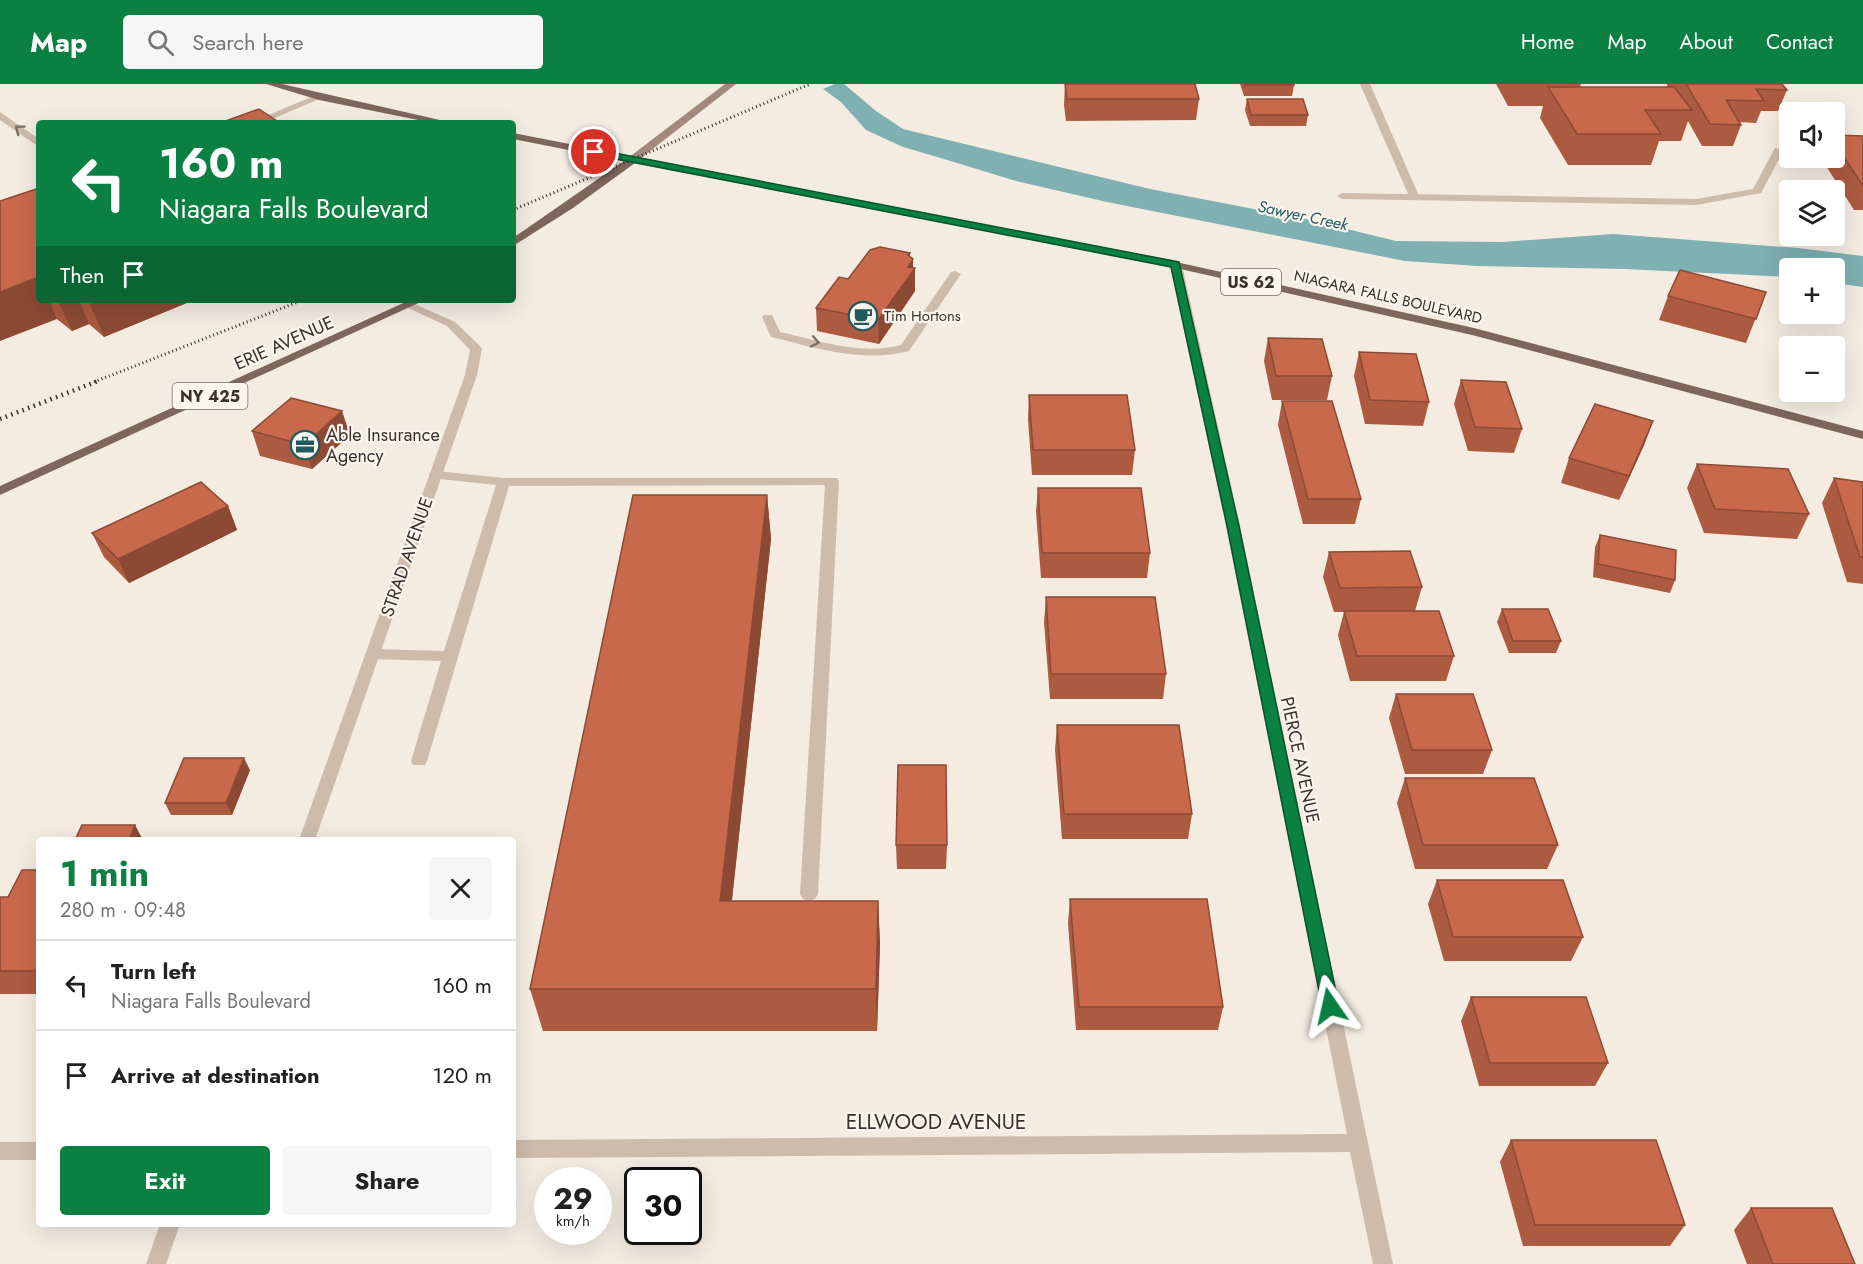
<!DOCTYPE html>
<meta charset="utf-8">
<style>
body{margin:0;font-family:Jost,sans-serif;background:#f6f6f6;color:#222;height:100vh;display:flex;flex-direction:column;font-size:22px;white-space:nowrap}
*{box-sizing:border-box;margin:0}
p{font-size:20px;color:#767676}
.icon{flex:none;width:33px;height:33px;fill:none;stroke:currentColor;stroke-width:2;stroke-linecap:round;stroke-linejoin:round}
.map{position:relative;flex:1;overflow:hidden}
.sheet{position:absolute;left:36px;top:753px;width:480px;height:390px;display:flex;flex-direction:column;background:#fff;border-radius:6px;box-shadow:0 6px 24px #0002}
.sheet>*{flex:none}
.banner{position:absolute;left:36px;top:36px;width:480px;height:183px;border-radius:6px;box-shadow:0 6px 24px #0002;background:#0b8043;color:#fff;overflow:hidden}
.controls{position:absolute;left:1779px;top:18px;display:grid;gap:12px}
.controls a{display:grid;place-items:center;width:66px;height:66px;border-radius:6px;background:#fff;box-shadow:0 6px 24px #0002;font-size:30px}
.speed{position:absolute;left:534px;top:1083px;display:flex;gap:12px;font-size:30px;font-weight:700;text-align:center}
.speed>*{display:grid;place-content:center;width:78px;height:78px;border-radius:50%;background:#fff;box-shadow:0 6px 24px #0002;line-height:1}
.speed small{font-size:15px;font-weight:400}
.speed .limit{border:3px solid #111;border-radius:9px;background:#fff;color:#111}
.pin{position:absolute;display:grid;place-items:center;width:51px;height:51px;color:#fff;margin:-26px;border:3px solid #fff;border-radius:50%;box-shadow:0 2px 6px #0007}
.me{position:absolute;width:66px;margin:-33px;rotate:349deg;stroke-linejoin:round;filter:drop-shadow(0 0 4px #0008)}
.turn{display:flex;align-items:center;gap:21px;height:126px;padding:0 24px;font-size:27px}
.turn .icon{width:78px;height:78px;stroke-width:2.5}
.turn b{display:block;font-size:42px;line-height:51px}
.then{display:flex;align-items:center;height:57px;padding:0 24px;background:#0003;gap:12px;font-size:22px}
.round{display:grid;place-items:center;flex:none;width:63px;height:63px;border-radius:6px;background:#f6f6f6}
.head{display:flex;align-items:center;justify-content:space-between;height:102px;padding:0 24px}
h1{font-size:36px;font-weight:700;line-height:45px;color:#0b8043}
.button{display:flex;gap:12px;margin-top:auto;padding:12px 24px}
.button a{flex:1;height:69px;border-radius:6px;background:#0b8043;color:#fff;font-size:24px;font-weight:700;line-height:69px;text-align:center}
.button a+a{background:#f6f6f6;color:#222}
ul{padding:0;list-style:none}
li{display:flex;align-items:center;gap:18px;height:90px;padding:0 24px;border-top:2px solid #e0e0e0}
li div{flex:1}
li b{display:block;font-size:22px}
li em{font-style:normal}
header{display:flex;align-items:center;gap:36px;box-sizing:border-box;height:84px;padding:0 30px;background:#0b8043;color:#fff}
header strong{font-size:28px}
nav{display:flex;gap:33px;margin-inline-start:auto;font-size:21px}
.search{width:420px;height:54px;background:#f6f6f6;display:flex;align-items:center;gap:15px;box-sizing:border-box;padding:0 21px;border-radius:6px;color:#767676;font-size:22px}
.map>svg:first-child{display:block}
.water{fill:#7fb0b2}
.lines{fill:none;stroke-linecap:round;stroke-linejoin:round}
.service{fill:#cdbbac;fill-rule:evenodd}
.minor{fill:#cdbbac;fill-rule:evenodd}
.secondary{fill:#a18a7d;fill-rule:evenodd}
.primary{fill:#7d675c;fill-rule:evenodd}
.rail-far1{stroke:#3b302b;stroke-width:3;stroke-dasharray:1 3;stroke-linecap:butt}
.rail{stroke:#3b302b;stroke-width:4.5;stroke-dasharray:1.5 4.5;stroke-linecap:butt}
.wall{fill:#ac5a40}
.shaded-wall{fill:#8c4a34}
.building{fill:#c8694b;stroke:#8c4a34;stroke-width:1.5}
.oneway{stroke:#7d6f65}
.route{fill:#0b8043;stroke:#07532c;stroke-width:1.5}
.labels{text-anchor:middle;stroke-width:4.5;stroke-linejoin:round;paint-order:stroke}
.far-street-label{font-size:15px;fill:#3b302b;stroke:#fbf5ee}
.far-poi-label{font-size:15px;fill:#3b302b;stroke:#fbf5ee;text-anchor:start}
.far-water-label{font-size:16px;font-style:italic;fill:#1f5a5e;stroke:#fbf5ee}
.shield{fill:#fbf5ee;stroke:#756b66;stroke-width:1.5}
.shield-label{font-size:16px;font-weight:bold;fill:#3b302b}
.street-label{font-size:18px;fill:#3b302b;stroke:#fbf5ee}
.poi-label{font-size:18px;fill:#3b302b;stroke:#fbf5ee;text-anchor:start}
.near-street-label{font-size:21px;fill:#3b302b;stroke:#fbf5ee}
</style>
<header>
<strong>Map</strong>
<div class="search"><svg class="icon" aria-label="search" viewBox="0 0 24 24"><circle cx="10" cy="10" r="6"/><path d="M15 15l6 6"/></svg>Search here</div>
<nav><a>Home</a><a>Map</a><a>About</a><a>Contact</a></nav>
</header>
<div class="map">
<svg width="1863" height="1180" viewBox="0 0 1863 1180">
<rect width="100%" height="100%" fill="#f4ebe1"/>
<polygon class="water" points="835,0 844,0 876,27 903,45 1150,105 1306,135 1396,157 1502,158 1613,150 1798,164 1863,172 1863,203 1835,199 1834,184 1790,184 1789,193 1625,185 1477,182 1405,177 1107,118 1016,97 944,75 903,63 866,46 841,18 823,5"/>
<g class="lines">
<g class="service">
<polygon points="0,28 39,55 39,63 0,36"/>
<polygon points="1775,64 1784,66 1761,109 1696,121 1342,115 1337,112 1342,109 1696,115 1753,105"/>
<path d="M955,187l6,3 -52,77c-46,12 -93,-3 -138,-14l-9,-20 2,-2h8l8,17c38,8 81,24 121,13l50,-73z"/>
<polygon points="436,387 504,394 837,394 839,397 818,810 815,815 809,817 803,815 800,810 825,401 509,402 427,677 425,681 413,681 411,677 441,577 372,575 365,570 372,565 444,567 496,401 431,394 429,391 431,388"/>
</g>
<g class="minor">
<polygon points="1360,0 1370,0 1419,112 1418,114 1409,112"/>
<polygon points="316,11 324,13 263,39 249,39"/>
<polygon points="1176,178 1182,181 1240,442 1393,1180 1373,1180 1350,1068 513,1074 513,1056 1347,1050 1226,442 1170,181"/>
<polygon points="410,218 455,238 480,262 482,265 477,291 315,756 299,756 465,291 470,266 447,242 406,223 404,221"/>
<rect x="0" y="1058" width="39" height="18"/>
<polygon points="160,1140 180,1140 166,1180 146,1180"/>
</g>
<polygon class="secondary" points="725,0 736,0 636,78 628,78 628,74"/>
<g class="primary">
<polygon points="266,0 282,0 453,39 433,39 319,16"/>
<polygon points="513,49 1176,178 1474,244 1863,347 1863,355 1472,251 1176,184 635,79 573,124 513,162 513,154 624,77 513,55"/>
<polygon points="410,216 425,216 0,411 0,402"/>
</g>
<g class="rail-far1">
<polyline points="513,126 810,0"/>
<polyline points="94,298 303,216"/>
</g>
<polyline class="rail" points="0,335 98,297"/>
</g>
<g class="wall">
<polygon points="1065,0 1199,15 1196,36 1066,37 1064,21"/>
<polygon points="1240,0 1294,0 1294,1 1292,12 1244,12"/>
<polygon points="1496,0 1581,0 1580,3 1667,3 1667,0 1782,0 1787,6 1778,27 1761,27 1756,39 1740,38 1741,41 1733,62 1702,62 1688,37 1681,57 1659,57 1651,81 1568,81 1540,34 1543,22 1508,22"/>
<polygon points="1247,15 1308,31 1306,42 1250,42 1245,26"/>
<polygon points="1834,51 1863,52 1863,126 1854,126 1821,74 1834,74"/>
<polygon points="910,169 910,173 913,175 913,184 915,184 915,207 879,260 817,247 816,224 848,195"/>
<polygon points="1766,208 1746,259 1659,236 1668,212"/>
<polygon points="39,216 194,216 104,253 89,240 72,247 57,235"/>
<polygon points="1268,254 1332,292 1327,316 1272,316 1264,277"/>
<polygon points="1359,268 1429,318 1423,342 1365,340 1354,292"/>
<polygon points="1461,296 1522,345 1514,369 1468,367 1454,320"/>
<polygon points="1029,311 1135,366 1132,391 1032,391 1028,335"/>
<polygon points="1282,317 1361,415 1355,440 1303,440 1278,341"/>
<polygon points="1653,337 1644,361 1619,416 1561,399 1569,374"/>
<polygon points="252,347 350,351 312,385 260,372"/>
<polygon points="1697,380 1809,430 1797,455 1704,449 1687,404"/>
<polygon points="1834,394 1863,398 1863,500 1847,498 1822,419"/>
<polygon points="1038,404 1150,469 1147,494 1041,494 1036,428"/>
<polygon points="767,411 771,455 732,817 878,817 880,860 877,947 543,947 530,905"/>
<polygon points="228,422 237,446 129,499 104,473 92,449"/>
<polygon points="1600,451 1675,496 1670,509 1593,493 1595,463"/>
<polygon points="1329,468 1422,503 1415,527 1454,572 1446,597 1350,597 1338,551 1344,528 1334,528 1323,493"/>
<polygon points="1046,513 1166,590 1163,615 1050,615 1044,538"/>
<polygon points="1502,525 1561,557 1556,569 1509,569 1497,538"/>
<polygon points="1396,610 1492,666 1483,690 1405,690 1389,634"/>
<polygon points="1057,641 1192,730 1188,755 1062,755 1055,666"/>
<polygon points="250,686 232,731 171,731 165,719"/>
<polygon points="1405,694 1558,761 1547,785 1415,785 1397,719"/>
<polygon points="896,761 947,761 946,785 897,785"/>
<polygon points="39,786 39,910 0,910 0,813 8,813"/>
<polygon points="1437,796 1583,853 1571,877 1444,877 1428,820"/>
<polygon points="1070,815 1223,923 1218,946 1076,946 1068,839"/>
<polygon points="1471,913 1608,979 1595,1002 1479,1002 1461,937"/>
<polygon points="1511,1056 1685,1141 1670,1162 1523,1162 1500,1078"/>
<polygon points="1751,1124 1855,1180 1747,1180 1734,1146"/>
</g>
<g class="shaded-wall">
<polygon points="910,169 910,180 913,175 913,187 915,184 915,207 879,260 878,236"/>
<polygon points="39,193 39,216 49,216 57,235 0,257 0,208"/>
<polygon points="58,216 79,216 89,240 72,247"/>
<polygon points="88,216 194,216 104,253"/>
<polygon points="342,327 350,351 312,385 304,361"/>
<polygon points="1653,337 1644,361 1619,416 1629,392"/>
<polygon points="767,411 771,455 727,860 720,817"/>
<polygon points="228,422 237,446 129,499 118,475"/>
<polygon points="244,674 250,686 232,731 226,719"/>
<polygon points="135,741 143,756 129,756"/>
<polygon points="878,817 880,860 877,947 876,905"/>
</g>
<g class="building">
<polygon points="1065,0 1195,0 1199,15 1067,15"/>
<rect x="1245" y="0" width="49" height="1"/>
<polygon points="1686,0 1782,0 1787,6 1756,5 1764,17 1726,16 1741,41 1710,40"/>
<polygon points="1548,3 1674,3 1692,26 1645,26 1661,50 1577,50"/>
<polygon points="1247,15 1303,15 1308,31 1251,31"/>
<polygon points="259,25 280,39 220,39"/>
<polygon points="1834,51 1863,52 1863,102 1834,58"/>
<polygon points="39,104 39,193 0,208 0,117"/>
<polygon points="880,163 910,169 908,171 913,175 908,183 915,184 878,236 816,224 839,193 848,195 870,166"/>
<polygon points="1680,186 1766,208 1756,235 1668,212"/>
<polygon points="1268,254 1322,255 1332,292 1276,292"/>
<polygon points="1359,268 1416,270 1429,318 1370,316"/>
<polygon points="1461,296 1506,298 1522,345 1475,343"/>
<polygon points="1029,311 1127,311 1135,366 1033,366"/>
<polygon points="291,314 342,327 304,361 252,347"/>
<polygon points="1282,317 1332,317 1361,415 1308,415"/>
<polygon points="1595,320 1653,337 1629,392 1569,374"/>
<polygon points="1697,380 1788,385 1809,430 1715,425"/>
<polygon points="1834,394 1863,398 1863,473 1860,473"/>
<polygon points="201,398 228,422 118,475 92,449"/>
<polygon points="1038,404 1141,404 1150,469 1042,469"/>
<polygon points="633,411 767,411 720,817 878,817 876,905 530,905"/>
<polygon points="1600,451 1676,466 1675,496 1598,480"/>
<polygon points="1410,467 1422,503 1340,504 1329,468"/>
<polygon points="1046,513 1155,513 1166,590 1051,590"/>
<polygon points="1502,525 1548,525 1561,557 1513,557"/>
<polygon points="1344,527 1439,527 1454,572 1357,572"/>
<polygon points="1396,610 1473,610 1492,666 1412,666"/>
<polygon points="1057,641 1179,641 1192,730 1064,730"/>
<polygon points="184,674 244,674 226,719 165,719"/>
<polygon points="898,681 946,681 947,761 896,761"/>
<polygon points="1405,694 1534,694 1558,761 1423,761"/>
<polygon points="82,741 135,741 129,756 75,756"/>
<polygon points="22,786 39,786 39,887 0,887 0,813 8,813"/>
<polygon points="1437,796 1563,796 1583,853 1453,853"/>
<polygon points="1070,815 1207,815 1223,923 1079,923"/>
<polygon points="1471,913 1586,913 1608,979 1490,979"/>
<polygon points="1511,1056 1656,1056 1685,1141 1535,1141"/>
<polygon points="1751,1124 1832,1124 1855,1180 1773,1180"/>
</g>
<defs><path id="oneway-chevron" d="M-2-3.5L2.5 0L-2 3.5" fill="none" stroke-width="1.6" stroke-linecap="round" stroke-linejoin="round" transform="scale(1.5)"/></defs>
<g class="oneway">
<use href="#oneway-chevron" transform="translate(19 45) rotate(-143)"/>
<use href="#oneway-chevron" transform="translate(815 258) rotate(12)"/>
</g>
<polygon class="route" points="594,65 1179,178 1239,442 1339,922 1336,927 1330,929 1325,927 1322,922 1227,442 1171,183 590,70 589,68"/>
<defs>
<g id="cafe-ring" transform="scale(1.5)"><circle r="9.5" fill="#fbf5ee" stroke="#1f5a5e" stroke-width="1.5"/><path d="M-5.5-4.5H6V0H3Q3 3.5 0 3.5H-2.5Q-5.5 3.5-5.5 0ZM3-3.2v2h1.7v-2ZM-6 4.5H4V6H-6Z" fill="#1f5a5e"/></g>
<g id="office-ring" transform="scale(1.5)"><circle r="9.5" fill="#fbf5ee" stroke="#1f5a5e" stroke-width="1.5"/><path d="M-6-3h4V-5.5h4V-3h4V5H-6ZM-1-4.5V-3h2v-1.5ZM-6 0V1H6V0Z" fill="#1f5a5e"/></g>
</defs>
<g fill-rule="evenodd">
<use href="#cafe-ring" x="863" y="232"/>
<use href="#office-ring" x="305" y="361"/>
</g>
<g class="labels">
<g class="far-street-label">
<text transform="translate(1388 213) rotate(13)" y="5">NIAGARA FALLS BOULEVARD</text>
</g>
<g class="far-poi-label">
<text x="884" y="237">Tim Hortons</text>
</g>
<g class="far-water-label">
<text transform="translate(1303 131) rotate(12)" y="6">Sawyer Creek</text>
</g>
<g class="shield">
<rect x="1221" y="185" width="60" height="26" rx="4.5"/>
<rect x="172.5" y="299" width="75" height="26" rx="4.5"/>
</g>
<g class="shield-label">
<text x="1251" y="204">US 62</text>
<text x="210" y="318">NY 425</text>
</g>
<g class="street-label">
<text transform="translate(284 259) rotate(-24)" y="6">ERIE AVENUE</text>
<text transform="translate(407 473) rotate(-71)" y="6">STRAD AVENUE</text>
<text transform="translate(1300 676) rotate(78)" y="6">PIERCE AVENUE</text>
</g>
<g class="poi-label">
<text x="326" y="357">Able Insurance<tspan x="326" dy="21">Agency</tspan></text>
</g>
<g class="near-street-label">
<text x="936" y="1045">ELLWOOD AVENUE</text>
</g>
</g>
</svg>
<div class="controls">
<a><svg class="icon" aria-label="sound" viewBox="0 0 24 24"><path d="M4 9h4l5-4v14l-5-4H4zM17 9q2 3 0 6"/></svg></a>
<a><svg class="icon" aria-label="layers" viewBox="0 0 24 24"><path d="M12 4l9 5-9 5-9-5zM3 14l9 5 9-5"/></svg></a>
<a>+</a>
<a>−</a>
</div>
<div class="speed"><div>29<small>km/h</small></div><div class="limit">30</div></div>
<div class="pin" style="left:594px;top:68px;background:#d93025"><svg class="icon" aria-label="arrive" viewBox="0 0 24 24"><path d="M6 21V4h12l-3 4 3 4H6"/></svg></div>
<svg class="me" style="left:1330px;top:922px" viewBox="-20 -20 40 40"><path d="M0-17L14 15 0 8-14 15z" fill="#0b8043" stroke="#fff" stroke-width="4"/></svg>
<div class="banner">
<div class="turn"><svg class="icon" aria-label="left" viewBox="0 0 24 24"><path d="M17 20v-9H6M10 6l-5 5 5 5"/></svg><div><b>160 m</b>Niagara Falls Boulevard</div></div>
<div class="then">Then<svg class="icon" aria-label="arrive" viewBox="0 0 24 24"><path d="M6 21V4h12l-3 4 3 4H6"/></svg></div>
</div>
<section class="sheet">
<div class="head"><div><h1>1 min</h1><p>280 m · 09:48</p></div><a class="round"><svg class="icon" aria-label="close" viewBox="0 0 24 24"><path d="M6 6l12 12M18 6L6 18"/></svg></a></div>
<ul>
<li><svg class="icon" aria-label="left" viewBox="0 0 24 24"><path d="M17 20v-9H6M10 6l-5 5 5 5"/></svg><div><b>Turn left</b><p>Niagara Falls Boulevard</p></div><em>160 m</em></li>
<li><svg class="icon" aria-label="arrive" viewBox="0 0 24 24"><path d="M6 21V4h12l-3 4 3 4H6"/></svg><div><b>Arrive at destination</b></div><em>120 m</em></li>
</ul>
<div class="button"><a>Exit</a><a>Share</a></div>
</section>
</div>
